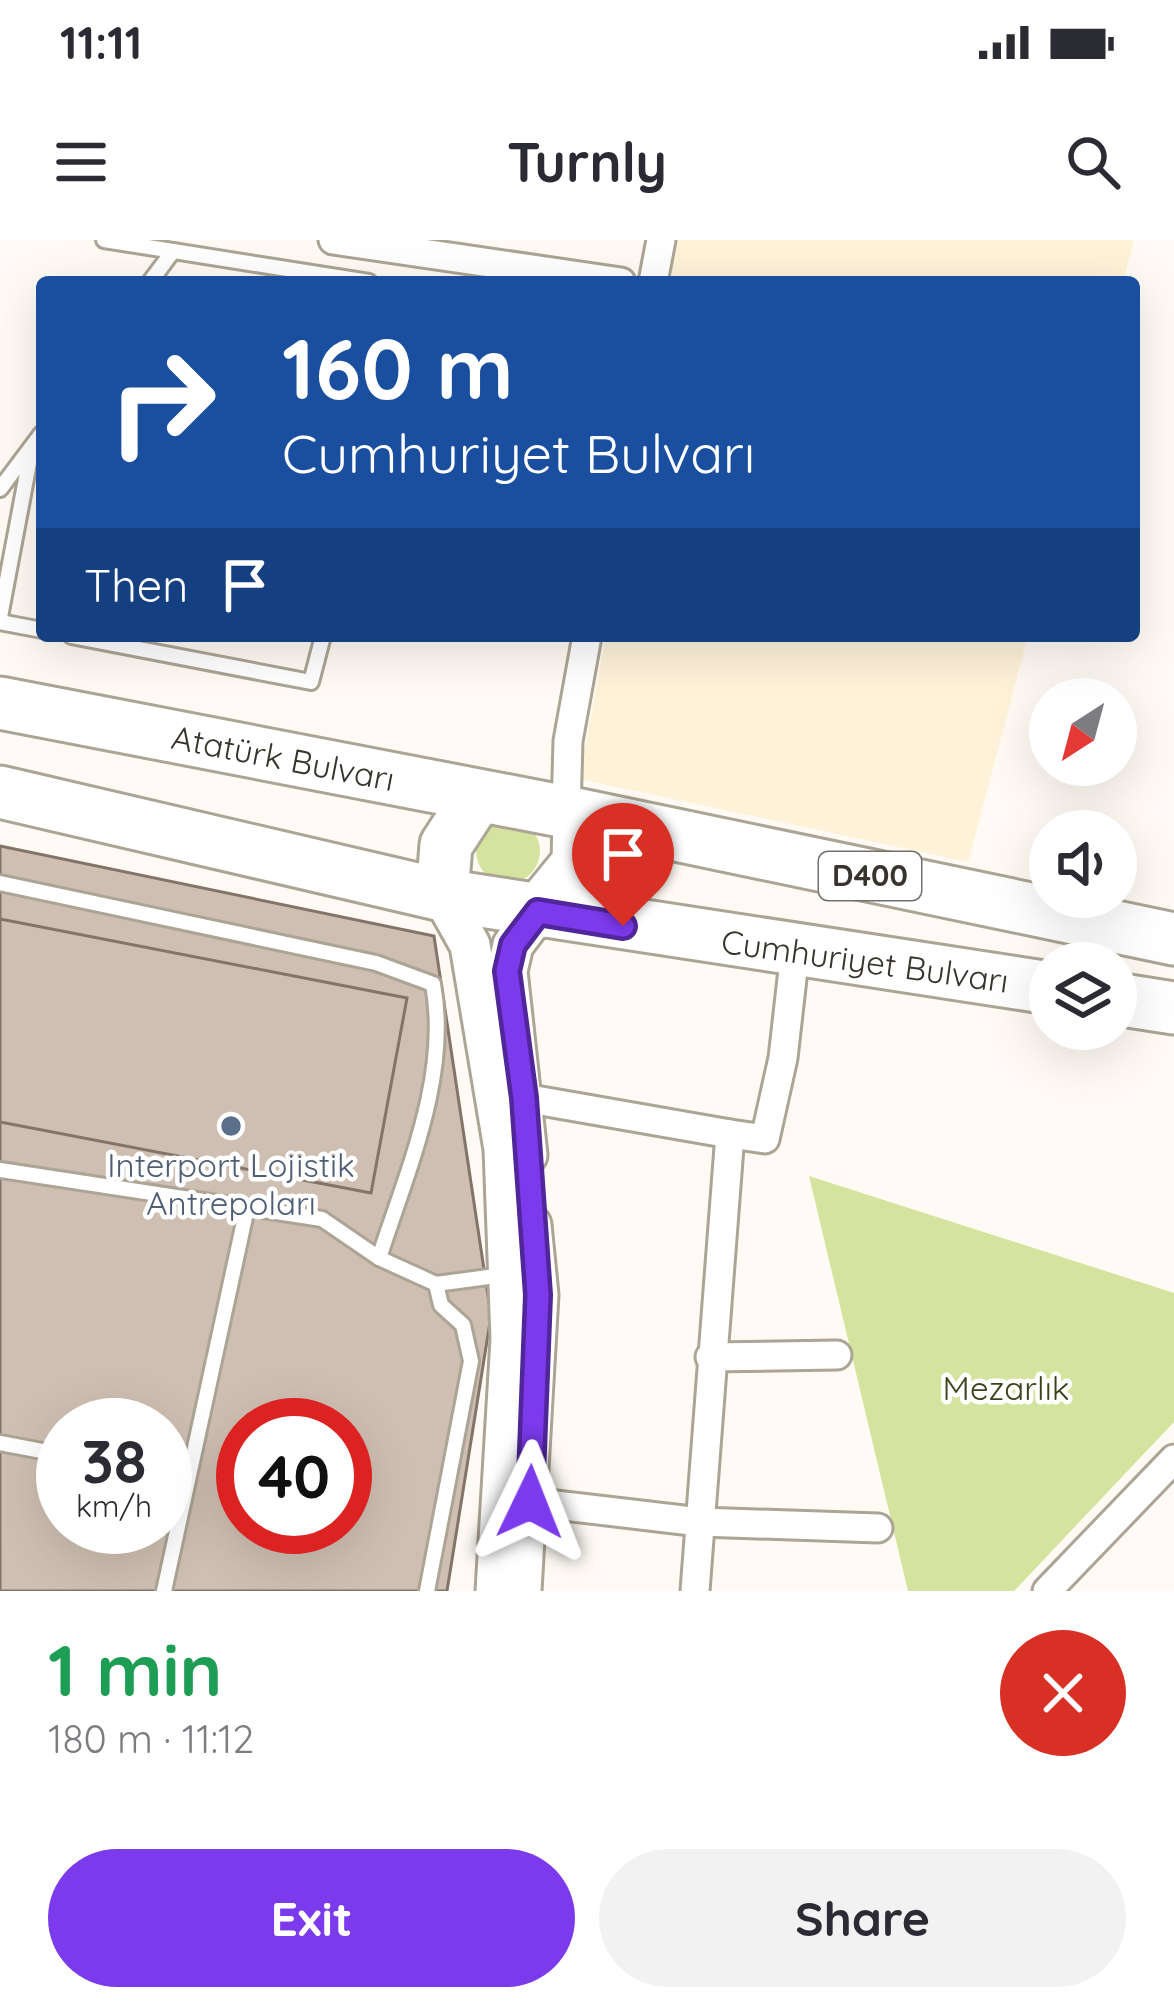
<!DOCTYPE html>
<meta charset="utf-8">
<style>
body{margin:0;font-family:Quicksand,sans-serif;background:#f2f2f3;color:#2b2b33;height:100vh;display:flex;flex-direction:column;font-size:45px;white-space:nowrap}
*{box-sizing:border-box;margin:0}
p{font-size:39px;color:#7c7c81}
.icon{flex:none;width:66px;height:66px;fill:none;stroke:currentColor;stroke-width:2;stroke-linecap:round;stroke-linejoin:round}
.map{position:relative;height:1351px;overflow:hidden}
.panel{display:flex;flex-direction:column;background:#fff;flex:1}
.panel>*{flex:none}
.top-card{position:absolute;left:36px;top:36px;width:1104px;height:366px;border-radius:12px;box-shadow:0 12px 48px #0002;background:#1a4fa0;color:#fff;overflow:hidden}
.needle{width:78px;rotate:216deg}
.tools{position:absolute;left:1029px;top:438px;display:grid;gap:24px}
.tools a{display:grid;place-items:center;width:108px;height:108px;border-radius:50%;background:#fff;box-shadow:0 12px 48px #0002;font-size:60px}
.speed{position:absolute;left:36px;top:1158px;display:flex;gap:24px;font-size:60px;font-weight:700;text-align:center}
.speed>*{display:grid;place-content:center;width:156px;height:156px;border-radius:50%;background:#fff;box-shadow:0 12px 48px #0002;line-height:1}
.speed small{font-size:30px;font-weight:400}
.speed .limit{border:18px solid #d22;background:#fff;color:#111}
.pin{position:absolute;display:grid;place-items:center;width:102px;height:102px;color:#fff;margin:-123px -51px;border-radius:50% 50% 50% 0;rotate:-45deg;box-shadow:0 0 12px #0007}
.pin .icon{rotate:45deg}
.me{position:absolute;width:132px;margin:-66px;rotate:2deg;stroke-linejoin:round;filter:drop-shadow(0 0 9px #0008)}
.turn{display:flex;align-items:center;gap:42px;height:252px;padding:0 48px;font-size:54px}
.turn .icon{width:156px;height:156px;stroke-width:2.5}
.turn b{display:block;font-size:84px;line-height:102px}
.then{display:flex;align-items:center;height:114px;padding:0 48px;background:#0003;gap:24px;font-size:45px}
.round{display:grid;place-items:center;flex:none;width:126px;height:126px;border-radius:63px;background:#f2f2f3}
.overview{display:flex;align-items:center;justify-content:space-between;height:204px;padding:0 48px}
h1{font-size:72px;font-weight:700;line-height:90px;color:#1e9e55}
.cta{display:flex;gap:24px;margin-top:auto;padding:24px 48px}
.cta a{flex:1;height:138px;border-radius:72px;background:#7c3aed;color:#fff;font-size:48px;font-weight:700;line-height:138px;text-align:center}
.cta a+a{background:#f2f2f3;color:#2b2b33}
.status{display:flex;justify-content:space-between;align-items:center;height:84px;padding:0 60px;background:#fff;direction:ltr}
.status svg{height:33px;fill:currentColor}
header{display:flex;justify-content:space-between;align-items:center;height:156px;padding:0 48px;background:#fff;font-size:54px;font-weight:700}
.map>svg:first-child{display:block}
.built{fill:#fef2d9}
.green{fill:#d4e49f}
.building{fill:#cfbfb2;stroke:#837469;stroke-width:3;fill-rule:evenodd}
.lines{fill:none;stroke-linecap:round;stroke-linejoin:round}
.lane-casing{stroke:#aca494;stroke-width:20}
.street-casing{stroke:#aca494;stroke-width:33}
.secondary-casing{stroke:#aca494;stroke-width:45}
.highway-casing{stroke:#aca494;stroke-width:57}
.lane{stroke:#fff;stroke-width:14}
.street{stroke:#fff;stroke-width:27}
.secondary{stroke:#fff;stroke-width:39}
.highway{stroke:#fff;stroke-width:51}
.route-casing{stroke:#51269a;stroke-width:30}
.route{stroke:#7c3aed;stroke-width:21}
.service-dot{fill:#5c6f8a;stroke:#fff;stroke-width:4.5}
.labels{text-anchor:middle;stroke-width:9;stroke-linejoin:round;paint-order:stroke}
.shield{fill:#fff;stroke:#73706c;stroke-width:3}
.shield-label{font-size:30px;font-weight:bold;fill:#37332d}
.street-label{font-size:33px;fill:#37332d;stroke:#fff}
.service-label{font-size:33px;fill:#4e5e75;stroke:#fff}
.park-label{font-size:33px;fill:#3b431c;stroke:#fff}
</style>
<div class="status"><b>11:11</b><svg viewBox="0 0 49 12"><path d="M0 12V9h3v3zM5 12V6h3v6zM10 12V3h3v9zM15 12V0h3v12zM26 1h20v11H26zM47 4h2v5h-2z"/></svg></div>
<header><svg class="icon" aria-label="menu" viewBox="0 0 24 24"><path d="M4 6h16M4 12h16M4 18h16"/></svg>Turnly<svg class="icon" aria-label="search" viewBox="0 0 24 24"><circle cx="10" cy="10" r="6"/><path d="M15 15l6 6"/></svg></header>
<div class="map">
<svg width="1174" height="1351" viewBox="0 0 1174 1351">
<rect width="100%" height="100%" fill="#fffbf4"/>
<g class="built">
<polygon points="678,0 1134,0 1123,42 670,42"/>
<polygon points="606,396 1028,396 968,622 579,539"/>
</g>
<g class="green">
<circle cx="508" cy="611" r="32"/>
<polygon points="809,936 1174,1053 1174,1182 1014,1351 908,1351"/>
</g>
<g class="building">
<path d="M0,606l434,90 57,380 -44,275h-447zM63,1185h102v102h-102zM243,1185h102v102h-102z"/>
<polygon points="0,679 407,758 371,953 0,882"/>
</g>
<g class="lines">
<g class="lane-casing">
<g id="lane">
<polyline points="104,0 369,42"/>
<polyline points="150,42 173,11"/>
<polyline points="0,249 42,193"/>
<polyline points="0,377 32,207"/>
<polyline points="0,382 42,390"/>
<polyline points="71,396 311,442 323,396"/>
<path d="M0,643l376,80 57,21c17,92 -26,187 -54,274"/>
<polyline points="0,930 322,979 379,1018 436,1044 503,1035"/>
<polyline points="0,1203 63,1215"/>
<polyline points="165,1234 188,1239"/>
<polyline points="164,1351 247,968"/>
<polyline points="427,1351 471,1121 463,1085 441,1065 436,1044"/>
</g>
</g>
<g class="street-casing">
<g id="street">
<polyline points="333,0 621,42"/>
<polyline points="653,42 661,0"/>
<polyline points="566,572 568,501 587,396"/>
<polyline points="524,858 730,894"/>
<polyline points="710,1117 837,1115"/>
<polyline points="530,1262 700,1282 878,1288"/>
<polyline points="695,1351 730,894 765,899 783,818 795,712"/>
<polyline points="1047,1351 1174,1219"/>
</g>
</g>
<g class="secondary-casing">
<g id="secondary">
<polyline points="442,655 470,705 504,909 511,1099 496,1351"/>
<polyline points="527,915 507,731 513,705 538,672"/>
<polyline points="521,1351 538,1055 531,985"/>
</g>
</g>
<g class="highway-casing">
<g id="highway">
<polyline points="0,463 566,572 1174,699"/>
<polyline points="0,552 442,655 1050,748"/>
<polyline points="442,655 446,605 478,556"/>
<polyline points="538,672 578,623 579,575"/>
<polyline points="1116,759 1174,768"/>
</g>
</g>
<use href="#lane" class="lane"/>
<use href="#street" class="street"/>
<use href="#secondary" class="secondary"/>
<use href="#highway" class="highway"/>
</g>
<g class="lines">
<g class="route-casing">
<polyline id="route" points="530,1262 538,1055 524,858 507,731 513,705 538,672 623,686"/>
</g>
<use href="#route" class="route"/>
</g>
<circle class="service-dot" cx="231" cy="886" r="12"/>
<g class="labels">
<rect class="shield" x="819" y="612" width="102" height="48" rx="9"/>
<g class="shield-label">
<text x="870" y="646">D400</text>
</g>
<g class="street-label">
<text transform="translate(283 518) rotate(11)" y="12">Atatürk Bulvarı</text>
<text transform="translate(865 721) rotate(8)" y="12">Cumhuriyet Bulvarı</text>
</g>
<g class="service-label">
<text x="231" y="937">Interport Lojistik<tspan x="231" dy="38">Antrepoları</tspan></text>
</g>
<g class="park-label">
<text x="1006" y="1160">Mezarlık</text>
</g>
</g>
</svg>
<div class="tools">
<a><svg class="needle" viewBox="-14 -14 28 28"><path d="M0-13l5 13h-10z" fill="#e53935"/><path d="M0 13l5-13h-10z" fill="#7c7c81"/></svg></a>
<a><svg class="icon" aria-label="sound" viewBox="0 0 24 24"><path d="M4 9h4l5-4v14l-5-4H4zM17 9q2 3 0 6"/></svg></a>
<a><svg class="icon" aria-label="layers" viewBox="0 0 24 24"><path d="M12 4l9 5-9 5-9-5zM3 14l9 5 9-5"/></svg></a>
</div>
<div class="speed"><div>38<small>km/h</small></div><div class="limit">40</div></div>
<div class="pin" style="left:623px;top:686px;background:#d93025"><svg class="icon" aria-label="arrive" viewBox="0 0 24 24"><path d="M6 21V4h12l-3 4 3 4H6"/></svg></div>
<svg class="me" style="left:530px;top:1262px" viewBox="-20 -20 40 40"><path d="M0-17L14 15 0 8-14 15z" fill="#7c3aed" stroke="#fff" stroke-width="4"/></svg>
<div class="top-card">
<div class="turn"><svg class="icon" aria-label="right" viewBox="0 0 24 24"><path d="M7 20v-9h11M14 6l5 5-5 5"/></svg><div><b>160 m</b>Cumhuriyet Bulvarı</div></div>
<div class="then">Then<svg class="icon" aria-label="arrive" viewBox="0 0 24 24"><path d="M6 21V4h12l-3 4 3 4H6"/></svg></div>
</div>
</div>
<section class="panel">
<div class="overview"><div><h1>1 min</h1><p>180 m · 11:12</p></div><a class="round" style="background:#d93025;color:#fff"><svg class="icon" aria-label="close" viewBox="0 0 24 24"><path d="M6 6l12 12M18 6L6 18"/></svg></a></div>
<div class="cta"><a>Exit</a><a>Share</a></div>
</section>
